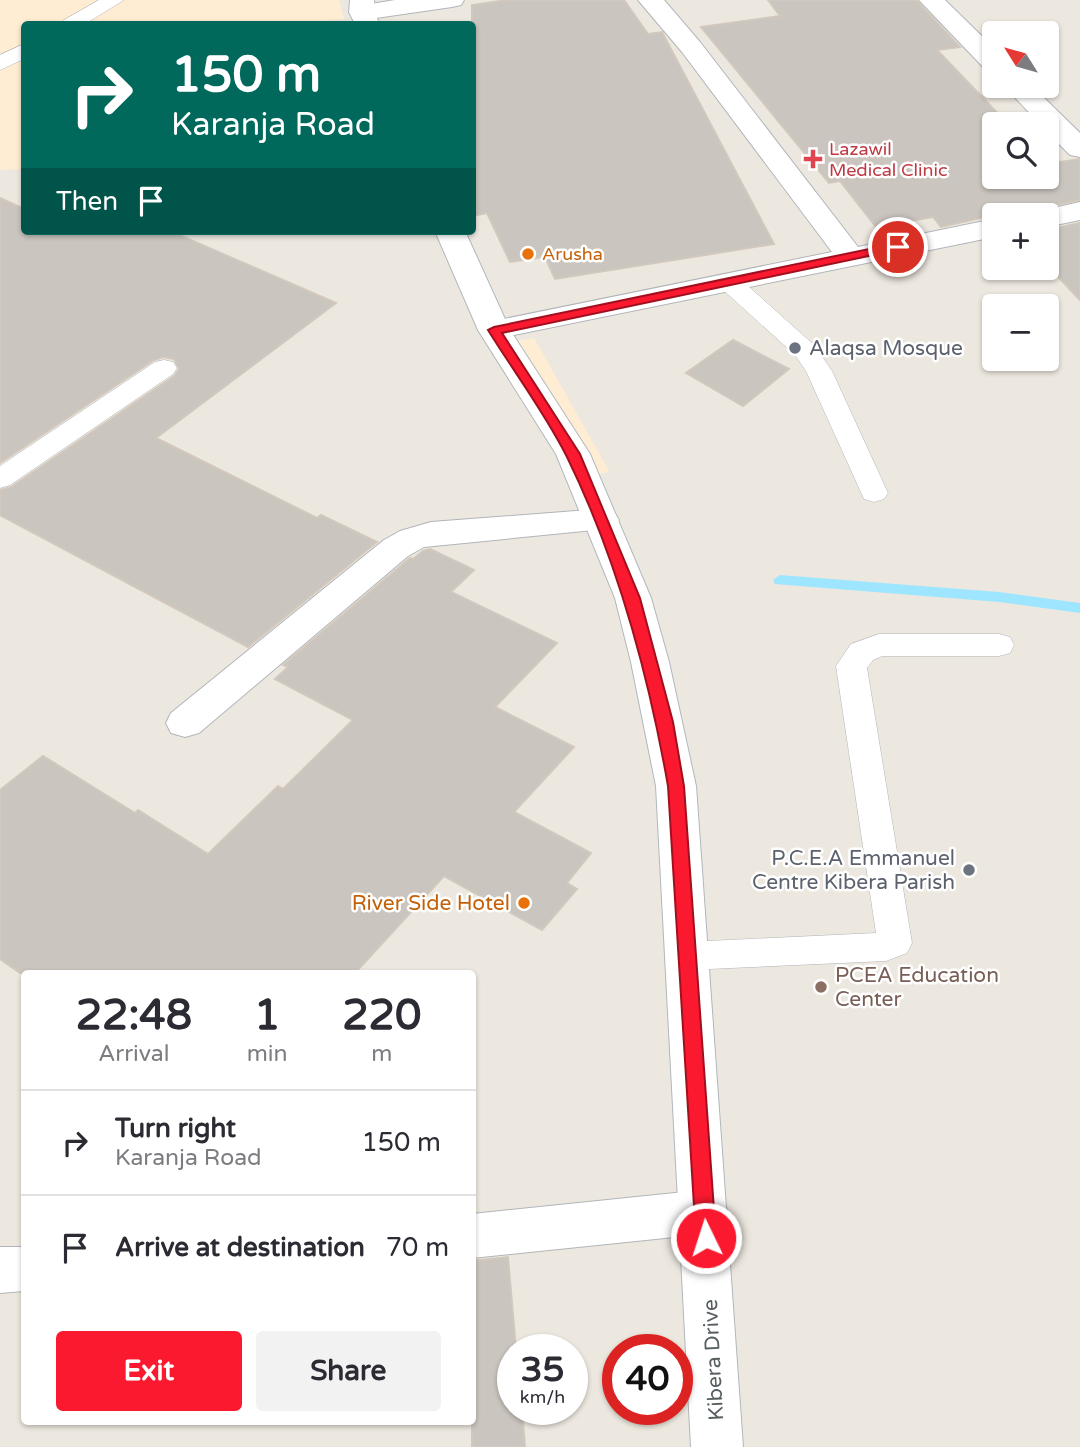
<!DOCTYPE html>
<meta charset="utf-8">
<style>
body{margin:0;font-family:"Varela Round",sans-serif;background:#f2f2f3;color:#2b2b33;height:100vh;display:flex;flex-direction:column;font-size:26px;white-space:nowrap}
*{box-sizing:border-box;margin:0}
p{font-size:23px;color:#7c7c81}
.icon{flex:none;width:38px;height:38px;fill:none;stroke:currentColor;stroke-width:2;stroke-linecap:round;stroke-linejoin:round}
.map{position:relative;flex:1;overflow:hidden}
.side{position:absolute;left:21px;top:970px;width:455px;height:455px;display:flex;flex-direction:column;background:#fff;border-radius:7px;box-shadow:0 2px 5px #0004}
.side>*{flex:none}
.hud{position:absolute;left:21px;top:21px;width:455px;height:214px;border-radius:7px;box-shadow:0 2px 5px #0004;background:#00695c;color:#fff;overflow:hidden}
.needle{width:46px;rotate:307deg}
.controls{position:absolute;left:982px;top:21px;display:grid;gap:14px}
.controls a{display:grid;place-items:center;width:77px;height:77px;border-radius:7px;background:#fff;box-shadow:0 2px 5px #0004;font-size:35px}
.speed{position:absolute;left:497px;top:1334px;display:flex;gap:14px;font-size:35px;font-weight:700;text-align:center}
.speed>*{display:grid;place-content:center;width:91px;height:91px;border-radius:50%;background:#fff;box-shadow:0 2px 5px #0004;line-height:1}
.speed small{font-size:18px;font-weight:400}
.speed .limit{border:10px solid #d22;background:#fff;color:#111}
.pin{position:absolute;display:grid;place-items:center;width:60px;height:60px;color:#fff;margin:-30px;border:4px solid #fff;border-radius:50%;box-shadow:0 2px 7px #0007}
.me{position:absolute;width:77px;margin:-38px;rotate:356deg;stroke-linejoin:round;filter:drop-shadow(0 0 5px #0008)}
.turn{display:flex;align-items:center;gap:24px;height:147px;padding:0 35px;font-size:32px}
.turn .icon{width:91px;height:91px;stroke-width:2.5}
.turn b{display:block;font-size:49px;line-height:60px}
.then{display:flex;align-items:center;height:66px;padding:0 35px;background:#0003;gap:14px;font-size:26px}
.eta{display:flex;justify-content:space-evenly;align-items:center;height:119px;text-align:center}
.eta b{font-size:42px;font-weight:800;line-height:49px}
.action{display:flex;gap:14px;margin-top:auto;padding:14px 35px}
.action a{flex:1;height:80px;border-radius:7px;background:#fa192f;color:#fff;font-size:28px;font-weight:800;line-height:80px;text-align:center}
.action a+a{background:#f2f2f3;color:#2b2b33}
ul{padding:0;list-style:none}
li{display:flex;align-items:center;gap:21px;height:105px;padding:0 35px;border-top:2px solid #e1e1e2}
li div{flex:1}
li b{display:block;font-size:26px}
li em{font-style:normal}
.map>svg:first-child{display:block}
.commercial{fill:#ffedd3}
.lines{fill:none;stroke-linecap:round;stroke-linejoin:round}
.stream{fill:#9ee6ff;fill-rule:evenodd}
.building{fill:#cac5be;stroke:#d2c8bd;stroke-width:2}
.lane-casing{stroke:#b1b5b9;stroke-width:1}
.street-casing{stroke:#b1b5b9;stroke-width:2}
.secondary-casing{stroke:#b1b7bc;stroke-width:2}
.lane{fill:#fff;fill-rule:evenodd}
.street{fill:#fff;fill-rule:evenodd}
.secondary{fill:#fff;fill-rule:evenodd}
.route{fill:#fa192f;stroke:#a2101f;stroke-width:2}
.health-dot{fill:#e0444e;stroke:#fff;stroke-width:2.5}
.food-dot{fill:#e8710a;stroke:#fff;stroke-width:2.5}
.worship-dot{fill:#6b7280;stroke:#fff;stroke-width:2.5}
.education-dot{fill:#8d6e63;stroke:#fff;stroke-width:2.5}
.labels{text-anchor:middle;stroke-width:5;stroke-linejoin:round;paint-order:stroke}
.far-health-label{font-size:18px;fill:#be3a42;stroke:#fff;text-anchor:start}
.far-food-label{font-size:18px;fill:#c56008;stroke:#fff;text-anchor:start}
.worship-label{font-size:21px;fill:#5b616d;stroke:#fff;text-anchor:start}
.food-label{font-size:21px;fill:#c56008;stroke:#fff;text-anchor:end}
.education-label{font-size:21px;fill:#785e54;stroke:#fff;text-anchor:start}
.street-label{font-size:21px;fill:#585f62;stroke:#fff}
</style>
<div class="map">
<svg width="1080" height="1447" viewBox="0 0 1080 1447">
<rect width="100%" height="100%" fill="#ede8df"/>
<g class="commercial">
<polygon points="0,0 339,0 344,19 290,24 24,24 24,169 3,170 0,169"/>
<polygon points="534,338 609,471 584,480 510,342"/>
</g>
<g class="lines">
<polygon class="stream" points="780,575 999,592 1080,603 1080,613 999,602 775,584 773,580"/>
</g>
<g class="building">
<polygon points="507,0 624,0 648,34 662,32 774,244 555,279 545,257 510,262 487,213 472,216 472,5"/>
<polygon points="768,0 916,0 960,47 937,50 1008,124 994,124 994,177 1046,177 1046,164 1080,159 1080,200 1035,209 1030,215 994,215 941,227 933,217 876,227 840,181 829,183 701,27 780,16"/>
<polygon points="0,198 24,209 24,231 170,231 336,303 156,438 317,518 321,515 377,542 248,647 0,515 0,490 11,487 174,376 179,369 174,359 163,357 154,360 0,463"/>
<polygon points="1080,223 1080,300 1046,264 1046,230"/>
<polygon points="733,340 789,369 743,406 686,373"/>
<polygon points="430,549 474,570 451,592 557,643 495,707 574,747 514,812 591,853 567,883 577,889 542,930 444,876 355,973 20,973 0,959 0,790 43,756 135,813 138,810 208,854 278,786 283,789 353,720 275,679 288,667 283,665 410,558 413,559 423,551"/>
<polygon points="508,1257 516,1349 513,1349 513,1409 522,1409 525,1447 472,1447 472,1261"/>
</g>
<g class="lines">
<g class="lane-casing">
<g id="lane">
<polygon points="99,0 124,0 85,24 61,24 64,20"/>
<polygon points="24,44 24,59 0,70 0,55"/>
<polygon points="730,276 739,278 814,345 832,371 888,493 884,499 874,502 864,499 806,371 795,355 721,288 718,283 721,278"/>
<polygon points="164,360 173,362 177,368 173,374 10,485 0,488 0,466 155,362"/>
<polygon points="879,634 999,634 1010,637 1014,645 1010,653 999,656 882,656 873,660 867,668 912,943 907,953 886,961 687,970 675,966 669,956 675,946 687,942 876,933 836,666 851,644"/>
</g>
</g>
<g class="street-casing">
<g id="street">
<polygon points="395,0 464,0 461,5 452,7 362,20 353,17 349,12 353,7"/>
<polygon points="638,0 664,0 700,42 858,247 994,219 994,237 494,339 483,337 478,330 483,323 494,321 832,252 682,52"/>
<polygon points="919,0 945,0 994,48 994,71 985,69"/>
<polygon points="1004,86 1032,86 1080,133 1080,157 1070,155 1046,131 1046,124 1040,124"/>
<polygon points="1080,202 1080,220 1046,227 1046,215 1033,215 1036,212"/>
<polygon points="602,509 614,512 619,520 614,528 424,547 408,556 199,733 185,737 171,733 166,723 171,713 384,540 400,531 431,522"/>
<polygon points="704,1190 721,1197 728,1212 721,1227 704,1234 472,1258 472,1214"/>
<polygon points="0,1247 24,1247 24,1291 0,1293"/>
</g>
</g>
<g class="secondary-casing">
<g id="secondary">
<polygon points="350,0 374,0 375,12 379,24 355,24 349,12"/>
<polygon points="435,231 465,231 510,330 590,454 651,598 669,662 696,786 743,1447 691,1447 656,786 631,662 615,598 556,454 478,330"/>
</g>
</g>
<use href="#lane" class="lane"/>
<use href="#street" class="street"/>
<use href="#secondary" class="secondary"/>
</g>
<path class="route" d="M898,243l6,4 -2,2 -400,84 78,121 60,144 33,124 11,64 32,452 -3,7 -7,2 -7,-2 -3,-7 -28,-452c-20,-114 -50,-225 -101,-329 -22,-44 -53,-85 -79,-127l6,-3z"/>
<path class="health-dot" d="M809.5 148.5h7v7h7v7h-7v7h-7v-7h-7v-7h7z"/>
<g class="food-dot">
<circle cx="528" cy="254" r="7"/>
<circle cx="524" cy="903" r="7"/>
</g>
<g class="worship-dot">
<circle cx="795" cy="348" r="7"/>
<circle cx="969" cy="870" r="7"/>
</g>
<circle class="education-dot" cx="821" cy="987" r="7"/>
<g class="labels">
<g class="far-health-label">
<text x="829" y="155">Lazawil<tspan x="829" dy="21">Medical Clinic</tspan></text>
</g>
<g class="far-food-label">
<text x="542" y="260">Arusha</text>
</g>
<g class="worship-label">
<text x="809" y="355">Alaqsa Mosque</text>
<text x="955" y="865" text-anchor="end">P.C.E.A Emmanuel<tspan x="955" dy="24">Centre Kibera Parish</tspan></text>
</g>
<g class="food-label">
<text x="510" y="910">River Side Hotel</text>
</g>
<g class="education-label">
<text x="835" y="982">PCEA Education<tspan x="835" dy="24">Center</tspan></text>
</g>
<g class="street-label">
<text transform="translate(713 1360) rotate(-93)" y="7">Kibera Drive</text>
</g>
</g>
</svg>
<div class="controls">
<a><svg class="needle" viewBox="-14 -14 28 28"><path d="M0-13l5 13h-10z" fill="#e53935"/><path d="M0 13l5-13h-10z" fill="#7c7c81"/></svg></a>
<a><svg class="icon" aria-label="search" viewBox="0 0 24 24"><circle cx="10" cy="10" r="6"/><path d="M15 15l6 6"/></svg></a>
<a>+</a>
<a>−</a>
</div>
<div class="speed"><div>35<small>km/h</small></div><div class="limit">40</div></div>
<div class="pin" style="left:898px;top:247px;background:#d93025"><svg class="icon" aria-label="arrive" viewBox="0 0 24 24"><path d="M6 21V4h12l-3 4 3 4H6"/></svg></div>
<svg class="me" style="left:706px;top:1238px" viewBox="-20 -20 40 40"><circle r="17" fill="#fa192f" stroke="#fff" stroke-width="3"/><path d="M0-11L8 9 0 5-8 9z" fill="#fff"/></svg>
<div class="hud">
<div class="turn"><svg class="icon" aria-label="right" viewBox="0 0 24 24"><path d="M7 20v-9h11M14 6l5 5-5 5"/></svg><div><b>150 m</b>Karanja Road</div></div>
<div class="then">Then<svg class="icon" aria-label="arrive" viewBox="0 0 24 24"><path d="M6 21V4h12l-3 4 3 4H6"/></svg></div>
</div>
<section class="side">
<div class="eta">
<div><b>22:48</b><p>Arrival</p></div>
<div><b>1</b><p>min</p></div>
<div><b>220</b><p>m</p></div>
</div>
<ul>
<li><svg class="icon" aria-label="right" viewBox="0 0 24 24"><path d="M7 20v-9h11M14 6l5 5-5 5"/></svg><div><b>Turn right</b><p>Karanja Road</p></div><em>150 m</em></li>
<li><svg class="icon" aria-label="arrive" viewBox="0 0 24 24"><path d="M6 21V4h12l-3 4 3 4H6"/></svg><div><b>Arrive at destination</b></div><em>70 m</em></li>
</ul>
<div class="action"><a>Exit</a><a>Share</a></div>
</section>
</div>
